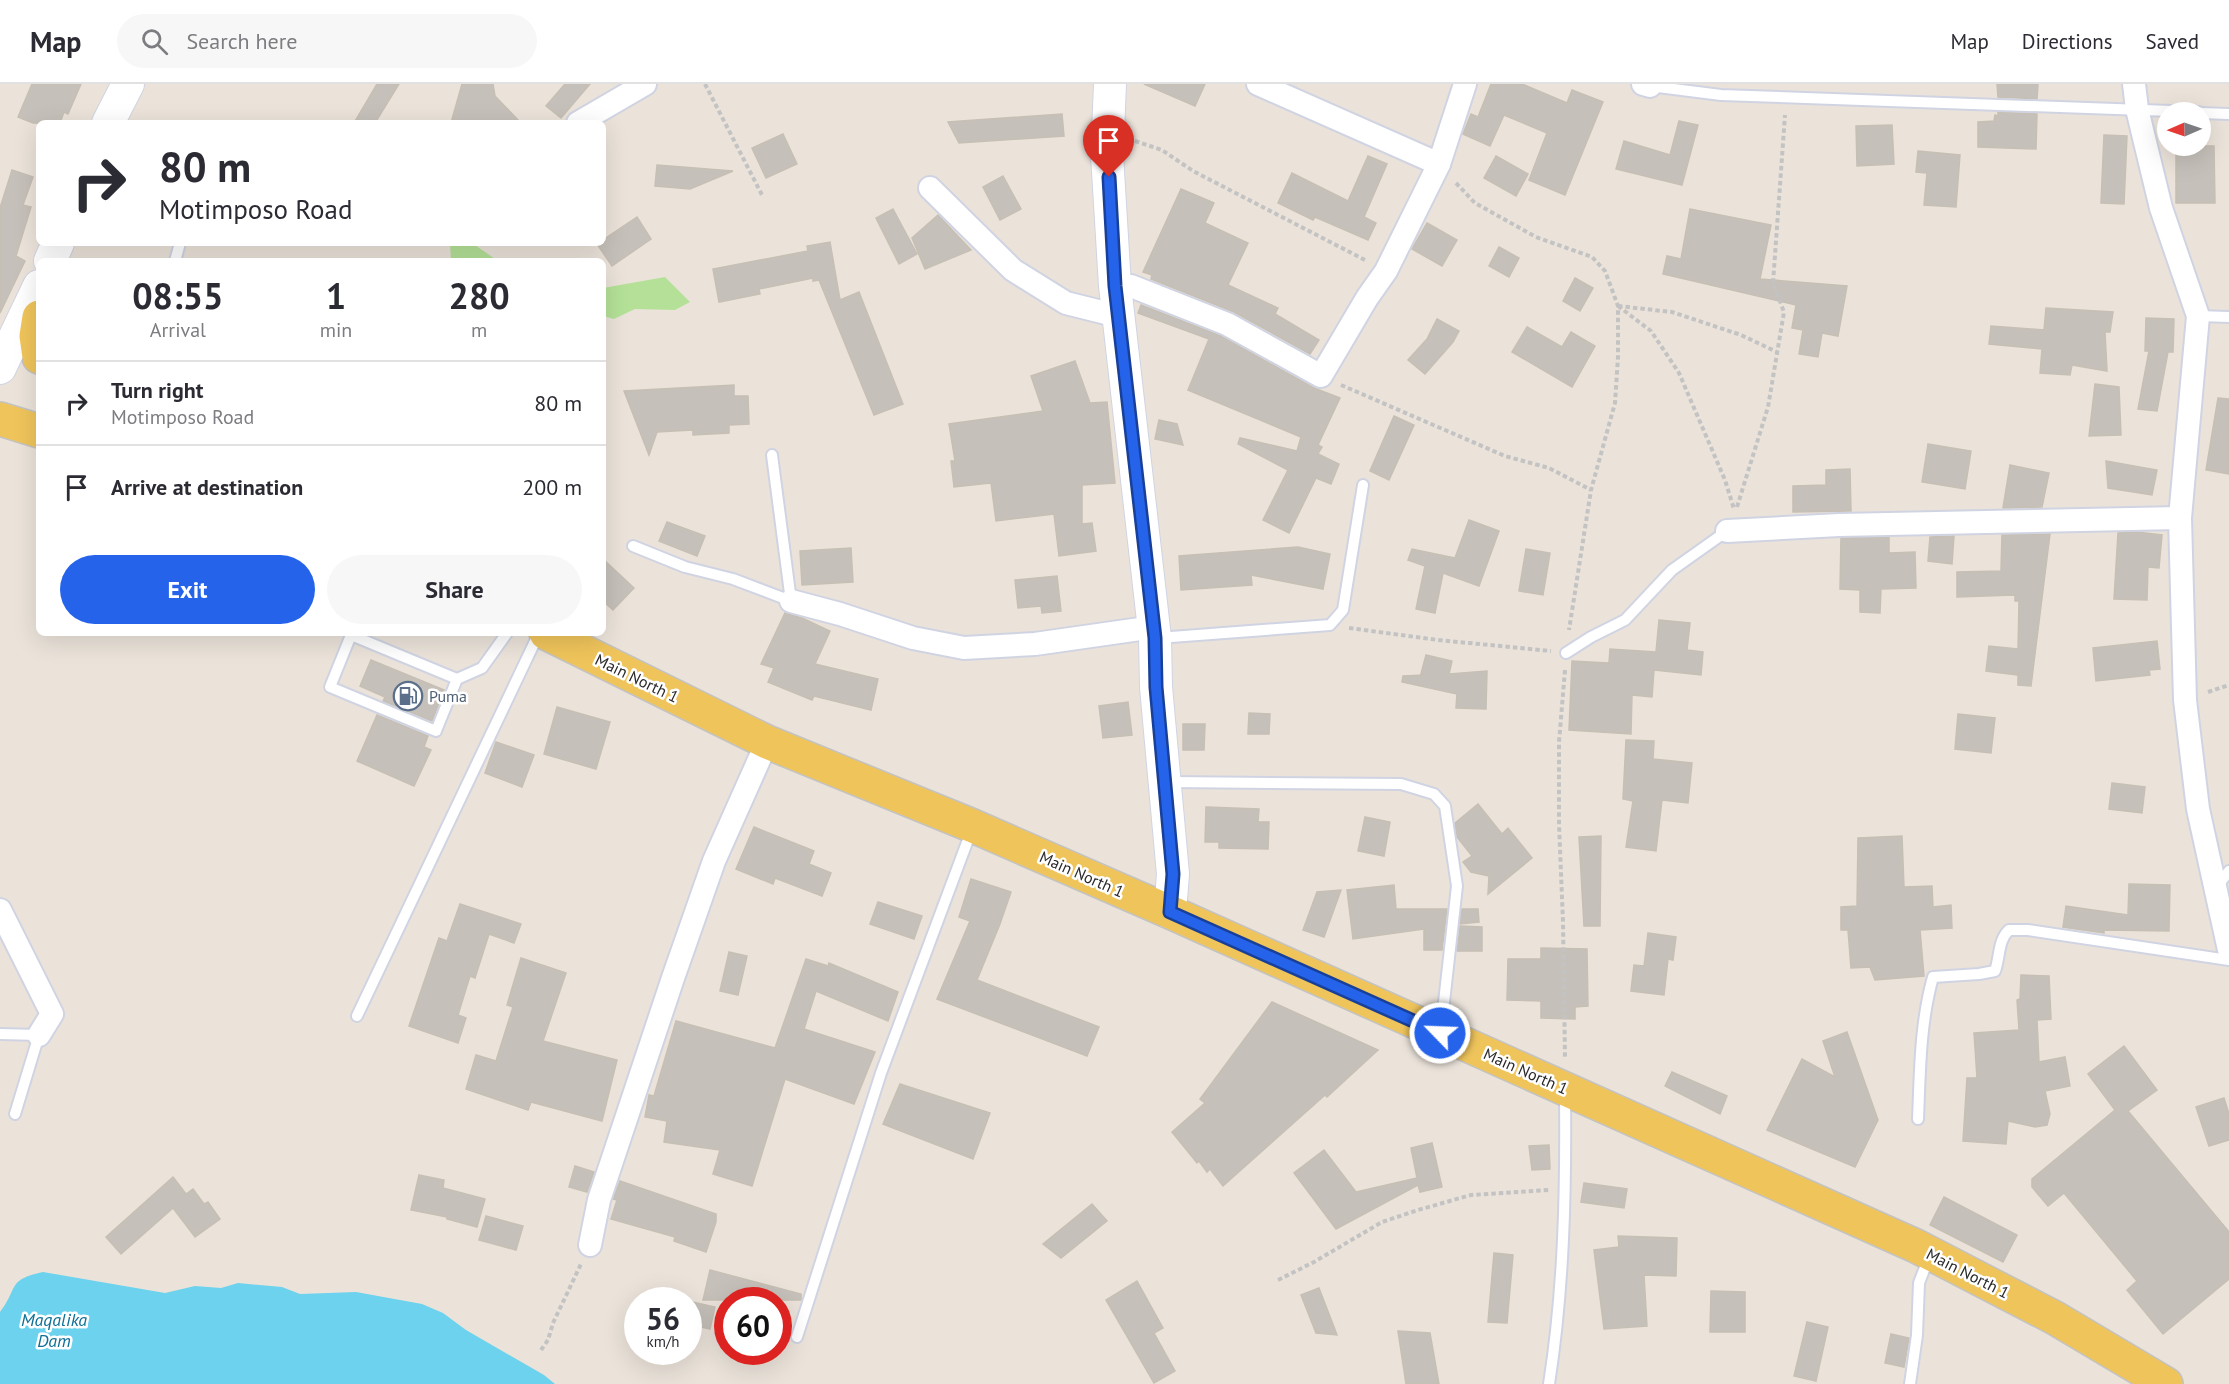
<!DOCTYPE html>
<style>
body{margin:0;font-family:"PT Sans",sans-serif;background:#f7f7f7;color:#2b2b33;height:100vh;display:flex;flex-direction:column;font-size:22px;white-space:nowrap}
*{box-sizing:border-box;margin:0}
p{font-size:20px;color:#7c7c81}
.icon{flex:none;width:33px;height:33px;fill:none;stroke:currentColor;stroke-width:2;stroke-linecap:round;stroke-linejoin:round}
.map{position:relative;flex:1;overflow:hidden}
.details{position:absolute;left:36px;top:174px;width:570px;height:378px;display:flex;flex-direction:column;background:#fff;border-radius:9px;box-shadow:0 6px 24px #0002}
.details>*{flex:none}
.top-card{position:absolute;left:36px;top:36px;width:570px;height:126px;border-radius:9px;box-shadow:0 6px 24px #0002;background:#fff;color:#2b2b33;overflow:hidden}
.needle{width:39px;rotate:268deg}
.tools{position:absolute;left:2157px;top:18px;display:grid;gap:12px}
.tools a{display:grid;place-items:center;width:54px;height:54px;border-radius:50%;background:#fff;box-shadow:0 6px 24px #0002;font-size:30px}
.speed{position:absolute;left:624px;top:1203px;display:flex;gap:12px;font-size:30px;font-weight:700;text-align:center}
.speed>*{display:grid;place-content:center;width:78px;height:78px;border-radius:50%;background:#fff;box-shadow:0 6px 24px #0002;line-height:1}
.speed small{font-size:15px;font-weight:400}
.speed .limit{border:9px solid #d22;background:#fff;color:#111}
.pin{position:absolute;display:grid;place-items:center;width:51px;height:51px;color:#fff;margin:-62px -26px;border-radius:50% 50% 50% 0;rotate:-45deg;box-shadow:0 0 6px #0007}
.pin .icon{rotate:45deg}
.me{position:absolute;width:66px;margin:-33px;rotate:294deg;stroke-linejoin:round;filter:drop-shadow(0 0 4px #0008)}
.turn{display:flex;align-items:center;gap:21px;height:126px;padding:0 24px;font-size:27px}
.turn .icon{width:78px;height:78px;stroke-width:2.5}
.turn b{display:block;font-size:42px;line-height:51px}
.eta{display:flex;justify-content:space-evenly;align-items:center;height:102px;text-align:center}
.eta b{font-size:36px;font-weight:700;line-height:42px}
.primary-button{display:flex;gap:12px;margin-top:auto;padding:12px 24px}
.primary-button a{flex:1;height:69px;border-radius:36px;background:#2563eb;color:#fff;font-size:24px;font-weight:700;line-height:69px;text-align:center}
.primary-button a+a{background:#f7f7f7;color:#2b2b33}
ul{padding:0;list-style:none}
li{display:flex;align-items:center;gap:18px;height:84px;padding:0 24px;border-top:2px solid #e1e1e2}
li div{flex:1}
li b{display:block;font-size:22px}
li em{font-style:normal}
header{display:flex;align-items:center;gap:36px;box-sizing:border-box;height:84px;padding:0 30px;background:#fff;border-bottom:2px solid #e1e1e2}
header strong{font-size:28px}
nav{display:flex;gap:33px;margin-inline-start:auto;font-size:21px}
.search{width:420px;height:54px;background:#f7f7f7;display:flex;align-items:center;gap:15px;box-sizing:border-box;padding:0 21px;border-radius:33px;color:#7c7c81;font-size:22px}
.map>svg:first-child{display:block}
.green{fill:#b4e197}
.water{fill:#6dd2ed}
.building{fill:#c6c0ba;stroke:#c6bfb4;stroke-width:1.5}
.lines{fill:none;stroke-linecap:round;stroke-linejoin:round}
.lane-casing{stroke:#d0d4e2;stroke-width:14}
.street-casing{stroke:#d0d4e2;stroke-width:26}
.secondary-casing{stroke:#d0d4e2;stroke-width:34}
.primary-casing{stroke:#c3c3c3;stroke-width:36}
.path{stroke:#c3c3c3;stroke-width:4;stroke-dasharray:4.5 3;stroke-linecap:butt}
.lane{stroke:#fff;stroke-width:10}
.street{stroke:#fff;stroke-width:22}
.secondary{stroke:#fff;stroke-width:32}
.primary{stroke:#efc45b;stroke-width:33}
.route-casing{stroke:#184099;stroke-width:15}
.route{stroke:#2563eb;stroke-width:10}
.labels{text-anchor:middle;stroke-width:5;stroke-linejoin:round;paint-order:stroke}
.street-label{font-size:16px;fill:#292929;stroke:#fff}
.service-label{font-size:16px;fill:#4e5e75;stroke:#fff;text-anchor:start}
.water-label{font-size:18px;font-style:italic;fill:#0f6f96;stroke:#fff}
</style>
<header>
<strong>Map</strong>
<div class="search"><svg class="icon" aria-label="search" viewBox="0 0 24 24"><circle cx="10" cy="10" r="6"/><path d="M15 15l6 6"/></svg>Search here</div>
<nav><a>Map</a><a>Directions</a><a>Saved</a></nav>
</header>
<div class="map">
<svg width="2229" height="1300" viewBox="0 0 2229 1300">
<rect width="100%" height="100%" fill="#ebe3da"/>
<g class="green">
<polygon points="450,159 472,159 498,177 451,177"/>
<polygon points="665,193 690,218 675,226 635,225 614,235 603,232 603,204"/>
</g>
<path class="water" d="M43,1188l122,21 30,-7 26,2 17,-5 44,4 18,7 56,-2 66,12 21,9 23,17 78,45 11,9h-555v-72c19,-24 6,-32 43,-40z"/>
<g class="building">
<polygon points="32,0 81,0 68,30 64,28 60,39 33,39 18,33"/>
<polygon points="377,0 399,0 375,39 354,39"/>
<polygon points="462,0 493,0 495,12 521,39 451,39"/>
<polygon points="565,0 590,0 561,34 546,22"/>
<polygon points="1144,0 1205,0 1195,22"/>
<polygon points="1491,0 1522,0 1567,19 1572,6 1603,18 1565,111 1529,96 1547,49 1504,31 1490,62 1463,50 1471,30 1478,33"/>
<polygon points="1997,0 2038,0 2037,15 1998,13"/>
<polygon points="1998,28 2037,30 2036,65 1978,63 1978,38 1994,37 1995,31 1998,32"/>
<polygon points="1062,30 1064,52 959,59 948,38"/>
<polygon points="1679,37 1698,41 1682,101 1616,85 1624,57 1670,71"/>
<polygon points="1892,41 1894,80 1857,82 1856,42"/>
<polygon points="783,50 797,80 766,94 752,64"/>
<polygon points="2104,51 2127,52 2124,120 2101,119"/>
<polygon points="2176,62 2214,62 2215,119 2176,119"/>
<polygon points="1918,67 1960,71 1956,123 1924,121 1927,89 1916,88"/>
<polygon points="1368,72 1387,80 1364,133 1376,139 1368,156 1315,133 1313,136 1278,119 1292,89 1348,117"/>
<polygon points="1496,72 1528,90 1516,112 1484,94"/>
<polygon points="657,81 733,87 690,105 655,102"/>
<polygon points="12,86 33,93 23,121 31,123 16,172 25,177 0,229 0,124"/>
<polygon points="1003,92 1021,125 1000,136 983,103"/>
<polygon points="1181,105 1214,119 1205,139 1248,159 1228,201 1278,224 1275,230 1319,256 1310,270 1234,228 1151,195 1152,191 1143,188"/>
<polygon points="893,125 917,170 899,180 876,134"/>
<polygon points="1690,125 1771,141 1760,195 1847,202 1838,252 1822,249 1818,273 1799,270 1803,246 1792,244 1796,221 1663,190 1667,172 1681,175"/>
<polygon points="938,131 971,166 925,185 912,154"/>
<polygon points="637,133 651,155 612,182 597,160 603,159 603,156"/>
<polygon points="1427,139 1457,156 1442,182 1412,165"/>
<polygon points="830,158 840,216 859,208 903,320 874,331 819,196 813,197 813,194 759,205 760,210 719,218 713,185 808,167 807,162"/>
<polygon points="1499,163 1519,174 1509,193 1489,182"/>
<polygon points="1575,194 1593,204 1580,227 1563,217"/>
<polygon points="1141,221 1221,252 1314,304 1340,314 1318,361 1322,363 1318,370 1339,380 1331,400 1316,394 1289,449 1263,436 1288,386 1238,360 1240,354 1297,367 1301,353 1188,306 1209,255 1138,229"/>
<polygon points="2046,224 2113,228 2110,248 2105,248 2107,287 2072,281 2070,291 2040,289 2042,265 1989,260 1991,242 2044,246"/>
<polygon points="2146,234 2174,235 2173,268 2168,268 2157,327 2138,325 2149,267 2145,267"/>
<polygon points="1437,235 1459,247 1453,258 1425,290 1408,276 1427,255"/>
<polygon points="1527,243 1562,263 1571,248 1595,262 1572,303 1512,268"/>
<polygon points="1075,277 1090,319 1107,318 1115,399 1082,401 1082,440 1092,439 1096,467 1059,472 1054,430 996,437 991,399 954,403 951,377 955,377 949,340 1043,327 1031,292"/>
<polygon points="2095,300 2119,303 2121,351 2089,352"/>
<polygon points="734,301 734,312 748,312 749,340 729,341 729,349 693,351 693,346 657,348 649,371 624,307"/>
<polygon points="2218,314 2229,315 2229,390 2206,386"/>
<polygon points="1394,332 1414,341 1389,396 1370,387"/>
<polygon points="1159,336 1177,340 1183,361 1155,355"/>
<polygon points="1928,360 1971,367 1965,405 1922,398"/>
<polygon points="2106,377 2157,386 2152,411 2108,404"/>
<polygon points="2010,381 2049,389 2042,423 2003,424"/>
<polygon points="1850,385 1851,427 1793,428 1793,402 1826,401 1826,386"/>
<polygon points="1469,436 1499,447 1479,502 1443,489 1435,529 1416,525 1425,482 1408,476 1412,465 1455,474"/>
<polygon points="667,438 705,452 697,472 659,457"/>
<polygon points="2136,448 2162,451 2159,484 2148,483 2147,516 2114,515 2118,449"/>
<polygon points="2050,450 2031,602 2018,601 2018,588 2017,591 1986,587 1989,562 2018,565 2019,517 2015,517 2015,511 1957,513 1957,488 2001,487 2002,451"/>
<polygon points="1954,452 1952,480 1928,477 1930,453"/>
<polygon points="1889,453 1889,469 1915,468 1916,504 1881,505 1880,529 1860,528 1860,506 1840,505 1841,454"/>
<polygon points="1298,463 1330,470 1323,505 1251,491 1252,501 1181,506 1179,472"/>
<polygon points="851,464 853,498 802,501 800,467"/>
<polygon points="1526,465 1550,469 1543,511 1519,507"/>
<polygon points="603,475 634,504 613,526 603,517"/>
<polygon points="1057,492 1061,527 1042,529 1041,522 1018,524 1015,496"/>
<polygon points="785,529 802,534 830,547 815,580 878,595 871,626 814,612 812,616 768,598 774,584 761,580"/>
<polygon points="1659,536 1690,539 1687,566 1703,568 1701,591 1654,586 1652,613 1632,611 1631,650 1569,646 1572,577 1609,579 1610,565 1656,568"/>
<polygon points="2157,557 2160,585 2149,586 2150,591 2096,597 2093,564"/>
<polygon points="1426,571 1452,577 1449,590 1487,587 1486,625 1456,624 1457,610 1402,598 1403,592 1426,591 1421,590"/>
<polygon points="371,576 444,606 432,637 383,617 385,613 360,602"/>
<polygon points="1128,618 1132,651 1103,654 1099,622"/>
<polygon points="557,623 610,638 596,685 544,670"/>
<polygon points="1249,629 1270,630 1269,650 1248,650"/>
<polygon points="1958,630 1995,634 1991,669 1955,665"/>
<polygon points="377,631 428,652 424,663 431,666 414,702 357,677"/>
<polygon points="1183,640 1205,640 1204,666 1183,666"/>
<polygon points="1626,656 1654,657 1653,675 1692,679 1688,719 1662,716 1656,767 1626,763 1633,717 1623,715"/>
<polygon points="496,658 534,671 522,703 485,689"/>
<polygon points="2112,699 2145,703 2142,729 2109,725"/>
<polygon points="1478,720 1502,750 1508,744 1532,774 1488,810 1489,792 1471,788 1463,778 1472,772 1457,753 1455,739"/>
<polygon points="1206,723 1259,725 1258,738 1269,738 1268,765 1219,764 1219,758 1205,758"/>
<polygon points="1365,733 1390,738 1384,772 1358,767"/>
<polygon points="754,743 814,767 809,780 831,789 822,812 775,794 773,800 736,785"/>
<polygon points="1601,752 1600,842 1584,842 1579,753"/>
<polygon points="1902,752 1904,803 1932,802 1933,823 1951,821 1952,844 1920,846 1924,892 1875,896 1870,883 1851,884 1848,846 1841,846 1841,823 1857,822 1858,754"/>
<polygon points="971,795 1011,808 1000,840 977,896 1099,943 1087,972 937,915 970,837 959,833"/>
<polygon points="2129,800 2170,801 2169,847 2104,846 2104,849 2063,843 2066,822 2128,831"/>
<polygon points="1394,801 1396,825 1447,825 1442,866 1424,866 1424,845 1353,855 1347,806"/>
<polygon points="1341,806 1324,853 1303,846 1317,808"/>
<polygon points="878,818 922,832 914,855 870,840"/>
<polygon points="460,820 521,840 514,859 489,850 475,894 470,892 458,931 466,934 458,959 409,942 439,854 447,857"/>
<polygon points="1462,825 1478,825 1479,838 1460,840"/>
<polygon points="1460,842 1482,843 1482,867 1457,867"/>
<polygon points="1648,849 1676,853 1673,876 1668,875 1664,911 1631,907 1634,881 1644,882"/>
<polygon points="1541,864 1587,865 1588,922 1575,923 1575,935 1541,934 1541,917 1507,916 1508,875 1541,875"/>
<polygon points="729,868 747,872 738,911 720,907"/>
<polygon points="521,874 566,889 543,957 617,976 602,1037 531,1018 528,1026 466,1005 476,971 496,977 513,923 507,921"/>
<polygon points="806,875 828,882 829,879 898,908 888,937 816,907 804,945 875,968 854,1020 785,995 752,1102 713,1090 720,1066 664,1058 667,1037 645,1033 649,1011 654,1012 676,937 775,964"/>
<polygon points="2021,891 2049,892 2051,935 2037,936 2039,978 2065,973 2070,1002 2045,1007 2050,1030 2047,1041 2035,1043 2008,1037 2006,1060 1963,1057 1967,994 1977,994 1974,949 2019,946 2017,916 2020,915"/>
<polygon points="1272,918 1378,966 1327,1013 1325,1011 1223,1102 1210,1085 1207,1088 1199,1077 1197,1079 1172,1048 1205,1019 1200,1015"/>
<polygon points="1847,948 1878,1036 1855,1083 1767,1046 1802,975 1835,993 1823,957"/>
<polygon points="2124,962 2157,1006 2128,1027 2229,1148 2229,1195 2163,1250 2127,1206 2137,1197 2064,1109 2048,1122 2032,1103 2032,1095 2115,1026 2088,990"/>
<polygon points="1672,988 1727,1012 1720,1030 1665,1002"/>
<polygon points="900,1000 990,1029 973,1075 883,1040"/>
<polygon points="2224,1014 2229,1030 2229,1056 2209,1062 2196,1023"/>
<polygon points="1432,1059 1442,1103 1420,1108 1418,1101 1336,1145 1294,1089 1324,1066 1356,1108 1417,1094 1411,1064"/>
<polygon points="1549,1061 1550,1085 1532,1086 1529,1062"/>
<polygon points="575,1082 594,1088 587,1108 569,1103"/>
<polygon points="419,1091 444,1096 443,1104 485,1115 477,1143 447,1135 447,1133 411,1126"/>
<polygon points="173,1093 186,1110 193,1105 204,1120 208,1118 220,1135 195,1153 173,1124 121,1170 106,1153"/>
<polygon points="620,1097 716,1130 716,1138 706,1168 674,1157 675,1153 611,1135 617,1116 613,1115"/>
<polygon points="1584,1099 1627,1105 1624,1124 1581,1118"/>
<polygon points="1944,1113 2017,1151 2003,1178 1930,1141"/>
<polygon points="1092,1120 1107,1137 1061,1174 1043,1160"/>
<polygon points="486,1132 523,1142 516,1166 479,1156"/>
<polygon points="1618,1152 1677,1154 1676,1192 1644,1191 1647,1242 1604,1245 1594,1166 1619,1163"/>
<polygon points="1494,1169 1513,1171 1507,1239 1488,1238"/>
<polygon points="710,1186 801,1210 801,1216 703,1216"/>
<polygon points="1137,1197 1163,1244 1154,1249 1175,1287 1154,1299 1106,1216"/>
<polygon points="1319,1204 1337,1251 1316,1249 1301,1211"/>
<polygon points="1711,1207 1745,1208 1745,1248 1710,1248"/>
<polygon points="688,1217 715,1223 710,1245 688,1240"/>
<polygon points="1807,1238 1828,1243 1816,1297 1794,1292"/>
<polygon points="1398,1247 1430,1249 1439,1300 1406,1300"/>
<polygon points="1891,1250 1909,1254 1904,1283 1885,1279"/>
</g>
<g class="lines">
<g class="lane-casing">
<g id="lane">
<polyline points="1650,2 1721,11 2199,28"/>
<polyline points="2200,29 2229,30"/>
<polyline points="175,177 180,159"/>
<polyline points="2198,232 2229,233"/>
<polyline points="633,462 685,483 733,495 791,517 772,371"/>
<polyline points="350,549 351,551 457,595 482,584 507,549"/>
<polyline points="351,551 330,603 436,647 457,595"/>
<polyline points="1158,554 1330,541 1343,526 1363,401"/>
<polyline points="1566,569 1591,553 1625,536 1672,486 1727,447"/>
<polyline points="1168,698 1401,700 1434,710 1445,722 1457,802 1441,945"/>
<polyline points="2216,804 2229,787"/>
<polyline points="357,932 539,549"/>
<polyline points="0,950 39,951 15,1030"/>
<path d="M1918,1035c2,-48 2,-96 15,-142l46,-3 16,-3c5,-14 3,-31 14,-41h19l201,30"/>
<polyline points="797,1253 881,989 972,745"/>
<path d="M1549,1300c15,-96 17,-193 16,-290"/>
<polyline points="1910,1300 1917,1251 1919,1199 1929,1173"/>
</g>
</g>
<g class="street-casing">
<g id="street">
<polyline points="1258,0 1439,80"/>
<polyline points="1643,0 1650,2"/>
<polyline points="2134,0 2137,25 2161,124 2198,232 2180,434 2185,616 2198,725 2229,866"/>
<polyline points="578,39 645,0"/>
<polyline points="930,104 1013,186 1066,219 1118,232"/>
<polyline points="1115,202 1131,202 1227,240 1321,292 1367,214 1386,187 1439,80 1465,0"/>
<polyline points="1727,447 1839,441 2180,434"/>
<polyline points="791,517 840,530 913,554 964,564 1035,560 1154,543"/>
<polyline points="0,826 52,930 39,951"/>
<polyline points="590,1161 599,1116 673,894 714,777 767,658"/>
</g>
</g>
<g class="secondary-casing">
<g id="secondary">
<polyline points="1110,0 1107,71 1115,202 1155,554 1156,603 1173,790 1170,828"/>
<polyline points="108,39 128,0"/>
<polyline points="50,177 58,159"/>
<polyline points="0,284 39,202"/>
</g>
</g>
<g class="primary-casing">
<g id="primary">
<polyline points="39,233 36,252 39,273"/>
<polyline points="0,335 39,347"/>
<polyline points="546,549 767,658 973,742 1170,828 1916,1162 2055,1234 2166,1300"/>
</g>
</g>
<g class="path">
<polyline points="705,0 762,111"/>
<polyline points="1135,57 1162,66 1193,87 1365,176"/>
<polyline points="1456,99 1475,119 1536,153 1592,173 1605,187 1618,222 1618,273 1615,319 1591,406 1569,546"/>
<polyline points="1618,222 1651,247 1679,289 1725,396 1734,425"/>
<polyline points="1618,222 1672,228 1741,251 1777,268"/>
<polyline points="1341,301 1505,372 1549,384 1591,406"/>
<polyline points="1737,423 1768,323 1784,228 1773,199 1785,31"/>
<polyline points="1349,544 1438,556 1551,567"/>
<polyline points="1565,586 1559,658 1559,740 1563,838 1565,974"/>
<polyline points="2208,608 2229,601"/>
<polyline points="1278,1196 1314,1178 1382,1138 1418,1126 1471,1111 1549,1106"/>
<polyline points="541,1266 548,1256 553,1239 581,1180"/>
</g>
<use href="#lane" class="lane"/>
<use href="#street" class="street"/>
<use href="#secondary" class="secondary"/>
<use href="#primary" class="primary"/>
</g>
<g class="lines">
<g class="route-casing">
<polyline id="route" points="1109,93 1115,202 1155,554 1156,603 1173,790 1170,828 1440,949"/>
</g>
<use href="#route" class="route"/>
</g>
<defs>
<g id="fuel-ring" transform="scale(1.5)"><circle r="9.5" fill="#fff" stroke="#5c6f8a" stroke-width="1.5"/><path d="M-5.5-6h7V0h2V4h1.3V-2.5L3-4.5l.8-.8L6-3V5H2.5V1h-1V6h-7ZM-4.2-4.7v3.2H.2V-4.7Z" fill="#5c6f8a"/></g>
</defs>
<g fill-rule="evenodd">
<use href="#fuel-ring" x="408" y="612"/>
</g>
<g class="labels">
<g class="street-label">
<text transform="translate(637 594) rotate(26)" y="6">Main North 1</text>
<text transform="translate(1082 790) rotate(24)" y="6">Main North 1</text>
<text transform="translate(1526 987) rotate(24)" y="6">Main North 1</text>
<text transform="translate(1968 1189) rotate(27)" y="6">Main North 1</text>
</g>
<g class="service-label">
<text x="429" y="618">Puma</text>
</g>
<g class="water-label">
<text x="54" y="1242">Maqalika<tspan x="54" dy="21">Dam</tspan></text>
</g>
</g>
</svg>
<div class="tools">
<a><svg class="needle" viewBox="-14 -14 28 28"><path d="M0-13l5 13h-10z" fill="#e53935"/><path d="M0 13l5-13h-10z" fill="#7c7c81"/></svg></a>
</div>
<div class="speed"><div>56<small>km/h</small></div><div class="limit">60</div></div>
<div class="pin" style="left:1109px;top:93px;background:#d93025"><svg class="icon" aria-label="arrive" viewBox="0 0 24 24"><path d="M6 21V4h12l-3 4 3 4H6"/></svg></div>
<svg class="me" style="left:1440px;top:949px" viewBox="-20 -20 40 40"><circle r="17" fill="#2563eb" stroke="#fff" stroke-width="3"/><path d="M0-11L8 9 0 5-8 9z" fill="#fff"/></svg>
<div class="top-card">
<div class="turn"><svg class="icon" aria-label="right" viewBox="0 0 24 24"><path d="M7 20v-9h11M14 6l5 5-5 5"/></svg><div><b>80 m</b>Motimposo Road</div></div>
</div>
<section class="details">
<div class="eta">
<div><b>08:55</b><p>Arrival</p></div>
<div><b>1</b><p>min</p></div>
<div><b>280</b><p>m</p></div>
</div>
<ul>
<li><svg class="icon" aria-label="right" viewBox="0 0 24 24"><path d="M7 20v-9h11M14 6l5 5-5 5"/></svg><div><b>Turn right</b><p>Motimposo Road</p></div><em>80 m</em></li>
<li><svg class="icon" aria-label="arrive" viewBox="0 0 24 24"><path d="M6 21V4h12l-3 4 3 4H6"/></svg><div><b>Arrive at destination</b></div><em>200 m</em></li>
</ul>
<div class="primary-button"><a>Exit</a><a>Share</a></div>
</section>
</div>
